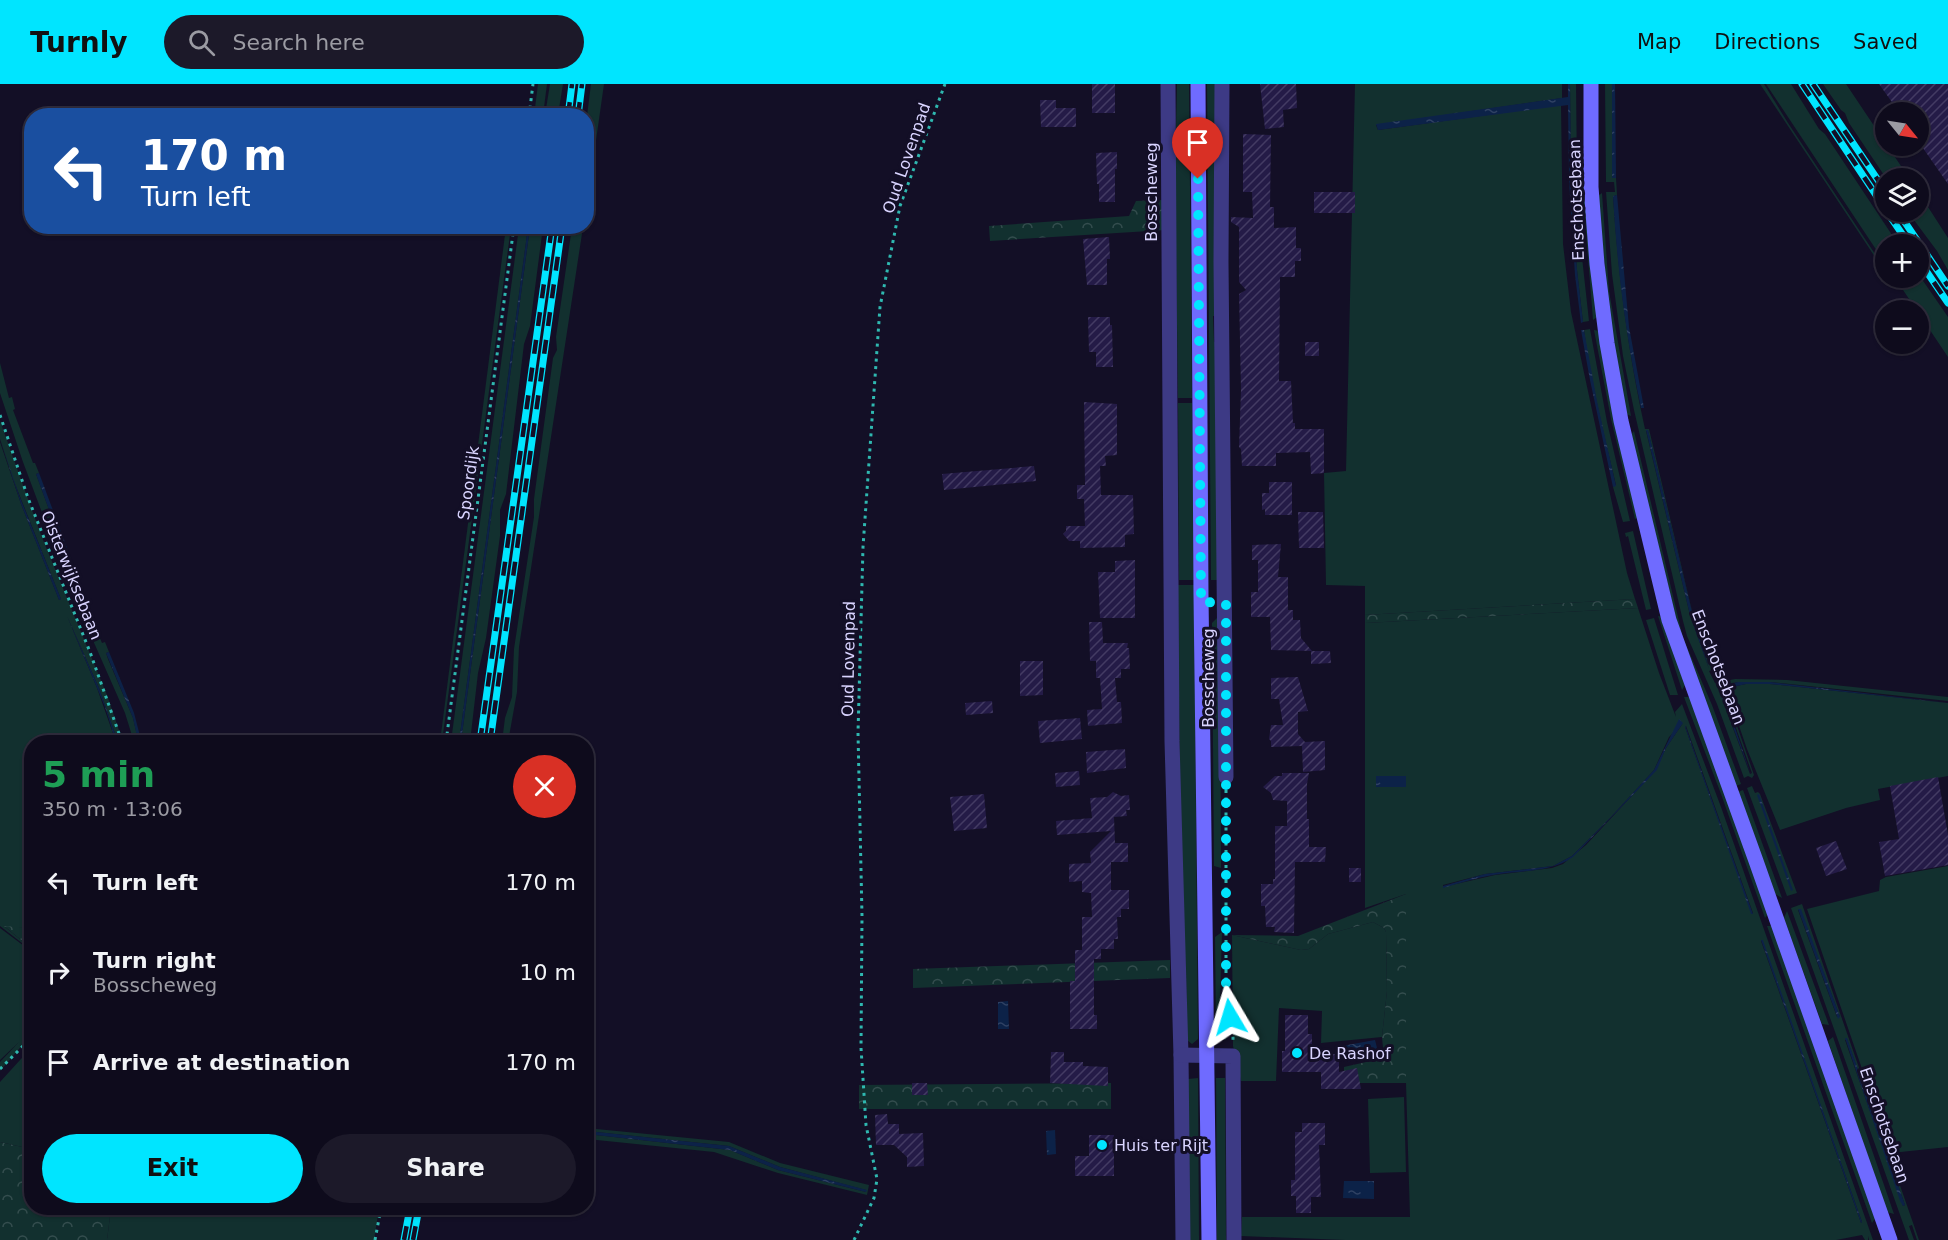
<!DOCTYPE html>
<meta charset="utf-8">
<style>
body{margin:0;font-family:"DejaVu Sans",sans-serif;background:#1c1929;color:#f1f3f6;height:100vh;display:flex;flex-direction:column;font-size:22px;white-space:nowrap}
*{box-sizing:border-box;margin:0}
p{font-size:20px;color:#9b9ba3}
.icon{flex:none;width:33px;height:33px;fill:none;stroke:currentColor;stroke-width:2;stroke-linecap:round;stroke-linejoin:round}
.map{position:relative;flex:1;overflow:hidden}
.details{position:absolute;left:24px;top:651px;width:570px;height:480px;display:flex;flex-direction:column;background:#0e0b1c;border-radius:24px;box-shadow:0 2px 4px #0004,0 0 0 2px #2e2b3b}
.details>*{flex:none}
.guide{position:absolute;left:24px;top:24px;width:570px;height:126px;border-radius:24px;box-shadow:0 2px 4px #0004,0 0 0 2px #2e2b3b;background:#1a4fa0;color:#fff;overflow:hidden}
.needle{width:39px;rotate:120deg}
.fabs{position:absolute;left:1875px;top:18px;display:grid;gap:12px}
.fabs a{display:grid;place-items:center;width:54px;height:54px;border-radius:50%;background:#0e0b1c;box-shadow:0 2px 4px #0004,0 0 0 2px #2e2b3b;font-size:30px}
.pin{position:absolute;display:grid;place-items:center;width:51px;height:51px;color:#fff;margin:-62px -26px;border-radius:50% 50% 50% 0;rotate:-45deg;box-shadow:0 0 6px #0007}
.pin .icon{rotate:45deg}
.me{position:absolute;width:66px;margin:-33px;rotate:353deg;stroke-linejoin:round;filter:drop-shadow(0 0 4px #0008)}
.turn{display:flex;align-items:center;gap:21px;height:126px;padding:0 18px;font-size:27px}
.turn .icon{width:78px;height:78px;stroke-width:2.5}
.turn b{display:block;font-size:42px;line-height:51px}
.round{display:grid;place-items:center;flex:none;width:63px;height:63px;border-radius:32px;background:#1c1929}
.head{display:flex;align-items:center;justify-content:space-between;height:102px;padding:0 18px}
h1{font-size:36px;font-weight:700;line-height:45px;color:#1e9e55}
.action{display:flex;gap:12px;margin-top:auto;padding:12px 18px}
.action a{flex:1;height:69px;border-radius:36px;background:#00e5ff;color:#111;font-size:24px;font-weight:700;line-height:69px;text-align:center}
.action a+a{background:#1c1929;color:#f1f3f6}
ul{padding:0;list-style:none}
li{display:flex;align-items:center;gap:18px;height:90px;padding:0 18px}
li div{flex:1}
li b{display:block;font-size:22px}
li em{font-style:normal}
header{display:flex;align-items:center;gap:36px;box-sizing:border-box;height:84px;padding:0 30px;background:#00e5ff;color:#111}
header strong{font-size:28px}
nav{display:flex;gap:33px;margin-inline-start:auto;font-size:21px}
.search{width:420px;height:54px;background:#1c1929;display:flex;align-items:center;gap:15px;box-sizing:border-box;padding:0 21px;border-radius:33px;color:#9b9ba3;font-size:22px}
.map>svg:first-child{display:block}
.green{fill:#12302f;fill-rule:evenodd}
.forest{fill:url(#forest-crowns)}
.water{fill:url(#water-ripples)}
.building{fill:url(#building-hatch)}
.lines{fill:none;stroke-linecap:round;stroke-linejoin:round}
.path{stroke:#2fb8b0;stroke-width:3;stroke-dasharray:3 4.5;stroke-linecap:butt}
.street{stroke:#3d3a85;stroke-width:15}
.secondary{stroke:#6f6bff;stroke-width:15}
.rail-casing{stroke:#00e5ff;stroke-width:7}
.rail{stroke:#130f26;stroke-width:4.5;stroke-dasharray:14;stroke-linecap:butt}
.route{stroke:#00e5ff;stroke-width:10;stroke-dasharray:0 18}
.poi-dot{fill:#00e5ff;stroke:#130f26;stroke-width:2}
.labels{text-anchor:middle;stroke-width:6;stroke-linejoin:round;paint-order:stroke}
.street-label{font-size:16px;fill:#d9d4ff;stroke:#130f26}
.poi-label{font-size:16px;fill:#d9d4ff;stroke:#130f26;text-anchor:start}
</style>
<header>
<strong>Turnly</strong>
<div class="search"><svg class="icon" aria-label="search" viewBox="0 0 24 24"><circle cx="10" cy="10" r="6"/><path d="M15 15l6 6"/></svg>Search here</div>
<nav><a>Map</a><a>Directions</a><a>Saved</a></nav>
</header>
<div class="map">
<svg width="1948" height="1156" viewBox="0 0 1948 1156">
<defs>
<pattern id="forest-crowns" width="20" height="18" patternUnits="userSpaceOnUse" patternTransform="scale(1.5)"><rect width="20" height="18" fill="#12302f"/><path d="M2 6a3 3 0 1 1 6 0M12 15a3 3 0 1 1 6 0" fill="none" stroke="#344d4e"/></pattern>
<pattern id="water-ripples" width="26" height="14" patternUnits="userSpaceOnUse" patternTransform="scale(1.5)"><rect width="26" height="14" fill="#0c2248"/><path d="M2 4q2-2 4 0t4 0M15 11q2-2 4 0t4 0" fill="none" stroke="#2f4163"/></pattern>
<pattern id="building-hatch" width="6" height="6" patternUnits="userSpaceOnUse" patternTransform="scale(1.5)"><rect width="6" height="6" fill="#241b47"/><path d="M-1 1l2-2M0 6l6-6M5 7l2-2" fill="none" stroke="#433b63"/></pattern>
</defs>
<rect width="100%" height="100%" fill="#130f26"/>
<g class="green">
<polygon points="538,0 547,0 543,31 534,32"/>
<polygon points="550,0 563,0 558,31 545,31"/>
<polygon points="591,0 604,0 587,120 586,40"/>
<polygon points="1177,0 1189,0 1192,314 1178,314 1175,88"/>
<polygon points="1207,0 1218,0 1215,232 1213,232 1214,258 1215,258 1218,496 1211,496"/>
<polygon points="1355,0 1562,0 1562,14 1376,41 1378,46 1561,21 1563,160 1571,228 1627,489 1635,515 1365,531 1365,502 1326,501 1324,389 1346,387"/>
<polygon points="1570,0 1576,0 1577,89 1571,90"/>
<path d="M1605,0h7v94h4l1,17 -4,1c5,79 15,156 32,233h4l43,182 20,59 -3,1 6,12 20,-4 52,1 161,17v4l-178,-19h-32l-18,4 7,26 23,62 2,-1 -30,-84 24,-5h24l178,19v73l-70,13 2,11 -34,8 -66,22 -33,-81 -20,-58h-2l29,84 -2,3 -4,-2 -4,2 -27,-74 -30,-68 -4,-15 -49,-211 -11,-54 -11,-82 -6,-82h9l-1,-10h-8zM1646,347h2l45,185 16,53 -19,-54z"/>
<polygon points="1760,0 1764,0 1788,39 1885,185 1885,188"/>
<polygon points="1766,0 1791,0 1819,45 1825,50 1898,160 1886,160 1885,179"/>
<polygon points="1823,0 1846,0 1909,94 1886,94 1849,39 1845,29 1841,26"/>
<polygon points="1571,96 1577,96 1580,155 1589,237 1583,238 1577,186"/>
<polygon points="1582,99 1586,101 1597,233 1593,236"/>
<polygon points="1602,109 1609,207 1631,332 1626,330 1610,238 1598,112"/>
<polygon points="1919,109 1948,154 1948,186 1937,167 1908,128 1918,128"/>
<polygon points="506,143 511,143 442,658 440,658"/>
<polygon points="519,143 528,143 459,658 451,658"/>
<polygon points="530,143 543,143 530,242 524,260 506,410 500,426 500,452 486,554 478,589 470,658 461,658"/>
<polygon points="572,143 583,143 519,563 517,608 508,658 502,658 505,634 512,613 514,565 534,433 534,415 553,274 557,266 556,253"/>
<polygon points="1919,191 1948,233 1948,273 1895,194 1918,194"/>
<path d="M1590,245l17,93 23,99 -7,1 -10,-35 3,-2c-12,-51 -25,-103 -32,-155z"/>
<polygon points="1594,246 1599,247 1639,433 1635,435 1611,335"/>
<polygon points="0,279 9,314 12,313 15,325 13,326 33,379 35,379 39,389 36,390 63,464 67,464 71,475 68,477 76,496 79,495 82,504 79,506 102,559 105,558 109,568 106,569 108,575 133,634 138,656 141,655 142,658 134,658 125,629 73,511 23,378 0,309"/>
<polygon points="1178,319 1192,319 1194,496 1179,496"/>
<polygon points="0,337 41,451 107,611 123,658 118,658 99,604 67,532 97,604 116,658 32,658 31,844 5,843 31,864 31,866 0,842 0,358 21,420 59,516 61,515 13,395 0,355"/>
<polygon points="1634,347 1683,554 1712,621 1741,700 1736,702 1681,554 1631,351"/>
<polygon points="1633,447 1651,525 1646,526 1628,452 1626,453 1625,449"/>
<polygon points="1178,501 1194,501 1198,955 1192,960 1187,956 1186,884 1181,832"/>
<path d="M1638,524l21,65 17,44 -1,-5 7,-8 39,103 152,433h-4l-1,-4v4h-3l-3,-5 -26,5h-491l-104,-4 1,-19h168l-4,-134v-189l-41,14v-285zM1683,639l-17,25 -10,22 -70,75 -23,19 -11,4 -57,7 -52,12v-2l42,-11 68,-8 19,-10 39,-39 43,-47 15,-33zM1686,642l67,187 -1,1 -67,-187zM1762,856l100,282 -1,1 -100,-282z"/>
<polygon points="1658,532 1663,533 1685,601 1682,606"/>
<polygon points="1217,534 1220,535 1221,784 1214,782 1212,539"/>
<polygon points="1654,534 1678,611 1670,611 1646,536"/>
<polygon points="1684,613 1690,613 1769,828 1765,834 1721,710"/>
<polygon points="1752,702 1755,709 1758,708 1760,710 1797,809 1787,812 1747,704"/>
<polygon points="1743,706 1782,814 1775,810 1738,708"/>
<polygon points="1948,782 1948,1063 1891,1069 1807,825 1879,807 1880,796 1886,793"/>
<path d="M1802,820l117,336h-2l-5,-15 -3,1 5,14h-5l-118,-332zM1800,825l40,108h-3l-39,-107zM1847,955l58,166 -2,1 -58,-166z"/>
<polygon points="1787,827 1829,941 1822,940 1784,834"/>
<polygon points="1373,838 1384,844 1386,848 1387,907 1382,953 1321,959 1322,927 1279,924 1276,997 1241,997 1233,962 1232,851 1301,866 1309,865 1328,850"/>
<polygon points="1767,842 1774,842 1876,1133 1872,1139"/>
<polygon points="0,844 32,868 31,951 0,987 0,978 19,958 0,976"/>
<polygon points="1222,848 1220,918 1223,918 1227,938 1226,956 1219,953 1216,946 1215,853"/>
<polygon points="1833,953 1894,1130 1887,1128 1828,957"/>
<polygon points="31,964 31,1065 0,1058 0,998"/>
<polygon points="1198,994 1199,1156 1189,1156 1188,995"/>
<polygon points="1216,994 1225,994 1226,1156 1217,1156"/>
<polygon points="1404,1013 1406,1088 1370,1089 1368,1015"/>
<polygon points="586,1044 729,1058 780,1079 869,1101 867,1111 778,1089 714,1068 587,1055 587,1050 730,1066 778,1086 866,1108 866,1106 780,1083 729,1062 587,1047"/>
<polygon points="111,1124 379,1124 374,1156 107,1156"/>
</g>
<g class="forest">
<polygon points="1164,116 1165,146 990,157 989,142 1129,132 1136,117"/>
<polygon points="1635,515 1638,524 1365,539 1365,531"/>
<polygon points="1406,810 1406,999 1344,999 1344,983 1384,974 1382,953 1387,907 1386,848 1384,844 1373,838 1328,850 1309,865 1301,866 1232,851 1298,852"/>
<polygon points="4,842 31,844 31,864"/>
<polygon points="1170,876 1170,894 913,904 913,885"/>
<polygon points="1111,999 1111,1025 859,1025 859,1001"/>
<polygon points="0,1058 31,1065 32,1124 111,1124 107,1156 0,1156"/>
</g>
<g class="water">
<polygon points="1568,0 1570,0 1571,90 1569,91 1568,21 1378,46 1376,40 1568,13"/>
<polygon points="1612,0 1615,0 1616,94 1612,94"/>
<polygon points="1569,96 1571,96 1577,186 1583,238 1581,239 1575,191"/>
<path d="M1617,111l12,132 15,81h-3c-15,-70 -24,-140 -28,-212z"/>
<polygon points="528,143 530,143 461,658 459,658"/>
<polygon points="1581,246 1584,246 1597,317 1616,402 1613,403 1590,296"/>
<polygon points="1646,346 1648,346 1693,532 1709,585 1690,531"/>
<polygon points="0,355 19,411 61,515 59,516 21,420"/>
<polygon points="39,389 67,464 63,464 36,390"/>
<polygon points="67,532 99,604 118,658 116,658 105,623"/>
<polygon points="109,568 134,629 141,656 138,657 133,634 106,569"/>
<polygon points="1738,598 1770,598 1948,619 1770,600 1746,600 1722,605 1751,691 1719,606 1720,602"/>
<path d="M1679,635l4,4 -17,25 -9,22 -84,87c-23,16 -53,13 -80,18 -17,3 -33,8 -50,13v-2l42,-12 68,-8 19,-10 39,-39 43,-47z"/>
<polygon points="1685,641 1753,830 1751,830 1685,643"/>
<rect x="1376" y="692" width="30" height="11"/>
<polygon points="1759,710 1793,806 1791,807 1757,711"/>
<polygon points="1798,825 1801,825 1840,933 1838,935"/>
<polygon points="1761,856 1763,856 1862,1138 1861,1139"/>
<polygon points="1008,917 1009,945 998,945 998,918"/>
<polygon points="1845,954 1847,954 1905,1121 1903,1122 1900,1117"/>
<polygon points="1375,956 1379,972 1346,978 1342,962"/>
<polygon points="1055,1046 1056,1070 1047,1071 1046,1047"/>
<polygon points="587,1047 729,1062 780,1083 867,1106 866,1108 778,1086 730,1066 587,1050"/>
<polygon points="1344,1097 1374,1097 1374,1115 1343,1114"/>
</g>
<g class="building">
<rect x="1092" y="0" width="23" height="29"/>
<polygon points="1260,0 1296,0 1297,24 1283,26 1284,43 1265,45"/>
<polygon points="1879,0 1948,0 1948,100 1918,57 1918,28 1899,28"/>
<polygon points="1040,16 1056,16 1056,24 1076,24 1076,43 1041,43"/>
<polygon points="1243,50 1271,51 1270,123 1274,123 1274,144 1296,143 1296,164 1301,164 1301,177 1295,177 1295,193 1280,193 1279,297 1291,297 1293,339 1295,339 1295,345 1324,345 1324,389 1311,390 1310,368 1276,369 1276,382 1242,382 1241,365 1239,363 1241,306 1239,210 1246,206 1239,198 1239,143 1231,138 1231,133 1253,134 1252,108 1243,108"/>
<polygon points="1117,68 1117,85 1115,85 1115,118 1099,118 1099,100 1097,100 1096,69"/>
<rect x="1314" y="108" width="41" height="21"/>
<polygon points="1109,153 1110,175 1107,175 1107,201 1087,201 1083,155"/>
<polygon points="1088,233 1110,233 1110,241 1112,241 1113,283 1096,283 1096,268 1089,268"/>
<rect x="1305" y="258" width="14" height="14"/>
<polygon points="1084,318 1117,320 1117,371 1105,372 1106,382 1100,382 1101,411 1133,411 1134,450 1125,451 1125,463 1080,464 1080,457 1069,457 1063,450 1066,447 1066,442 1085,442 1084,415 1077,415 1077,401 1085,401"/>
<polygon points="1034,382 1036,397 944,406 942,390"/>
<polygon points="1269,398 1292,398 1292,431 1265,431 1265,425 1262,426 1262,409 1269,409"/>
<polygon points="1298,428 1323,428 1324,464 1299,464"/>
<polygon points="1281,460 1278,493 1288,493 1288,526 1293,526 1293,536 1300,536 1301,554 1312,567 1330,567 1331,579 1311,580 1311,567 1271,566 1270,533 1251,533 1251,508 1258,508 1258,476 1252,476 1252,461"/>
<polygon points="1135,476 1135,534 1100,534 1098,488 1115,488 1115,477"/>
<polygon points="1089,538 1102,538 1103,559 1128,559 1127,564 1129,564 1130,585 1121,585 1121,594 1115,594 1117,618 1121,618 1122,639 1088,642 1087,626 1102,625 1100,594 1096,594 1096,577 1090,577"/>
<polygon points="1020,577 1043,577 1043,611 1020,612"/>
<polygon points="1298,593 1308,627 1298,628 1298,650 1305,658 1325,657 1325,686 1303,688 1302,662 1271,663 1271,657 1269,655 1271,641 1283,641 1279,615 1271,615 1271,594"/>
<polygon points="992,617 993,629 966,631 965,619"/>
<polygon points="1080,634 1082,655 1040,659 1038,637"/>
<polygon points="1125,665 1126,684 1087,689 1086,668"/>
<polygon points="1079,687 1080,701 1056,703 1055,689"/>
<polygon points="1282,689 1309,689 1307,700 1307,735 1309,735 1309,763 1326,763 1325,778 1295,778 1294,849 1274,848 1275,843 1266,843 1265,822 1261,822 1261,800 1273,800 1273,795 1275,795 1275,742 1287,742 1287,717 1273,716 1271,709 1263,703 1275,692 1282,692"/>
<polygon points="1938,693 1948,751 1948,781 1885,792 1879,758 1899,755 1890,702"/>
<polygon points="1113,708 1121,712 1129,711 1130,726 1126,726 1127,732 1114,733 1115,759 1128,759 1128,778 1111,778 1111,806 1129,806 1129,825 1121,825 1121,833 1117,833 1118,855 1114,855 1114,865 1101,865 1101,875 1094,875 1094,931 1097,931 1097,945 1070,945 1070,897 1075,897 1075,866 1082,866 1082,833 1092,833 1091,809 1082,808 1082,797 1069,798 1069,780 1091,779 1090,768 1111,747 1057,751 1056,737 1092,734 1090,714 1107,713"/>
<polygon points="984,710 987,744 954,747 950,713"/>
<polygon points="1836,757 1847,785 1826,792 1816,764"/>
<rect x="1349" y="784" width="12" height="14"/>
<polygon points="1285,931 1308,931 1308,950 1312,950 1312,970 1339,970 1339,988 1357,984 1361,1005 1321,1005 1321,988 1282,988 1282,967 1285,967"/>
<polygon points="1051,968 1064,968 1064,978 1083,978 1083,982 1108,983 1108,1002 1050,999"/>
<polygon points="912,999 927,999 928,1011 912,1011"/>
<polygon points="887,1030 888,1040 899,1040 899,1050 923,1049 924,1082 907,1083 907,1073 894,1061 876,1061 875,1031"/>
<polygon points="1302,1039 1325,1039 1325,1061 1319,1061 1321,1113 1311,1113 1311,1129 1296,1129 1296,1112 1291,1112 1291,1096 1295,1096 1295,1048 1302,1048"/>
<polygon points="1089,1051 1114,1051 1114,1092 1075,1092 1075,1072 1089,1072"/>
</g>
<g class="lines">
<g class="path">
<polyline points="529,32 533,0"/>
<polyline points="0,331 28,414 90,568 122,658"/>
<polyline points="446,658 514,142"/>
<polyline points="1226,706 1226,919 1233,947 1233,957"/>
<polyline points="0,985 32,953"/>
<polyline points="375,1156 381,1124"/>
<polyline points="854,1156 874,1114 877,1095 866,1041 861,964 862,832 858,649 863,463 880,223 900,122 945,0"/>
</g>
<g class="street">
<polyline points="1168,0 1172,657 1181,971 1183,1156"/>
<polyline points="1222,0 1221,178 1226,693"/>
<polyline points="1181,971 1233,972 1234,1156"/>
</g>
<g class="secondary">
<polyline points="1198,0 1201,511 1209,1156"/>
<polyline points="1591,0 1591,103 1597,180 1607,259 1621,337 1669,536 1756,777 1890,1156"/>
</g>
<g class="rail-casing">
<g id="rail">
<polyline points="1802,0 1886,126"/>
<polyline points="1813,0 1886,108"/>
<polyline points="568,32 572,0"/>
<polyline points="578,32 582,0"/>
<polyline points="1887,128 1909,160"/>
<polyline points="1898,128 1948,202"/>
<polyline points="1918,175 1948,219"/>
<polyline points="480,658 552,142"/>
<polyline points="490,658 562,142"/>
<polyline points="404,1156 410,1124"/>
<polyline points="413,1156 419,1124"/>
</g>
</g>
<use href="#rail" class="rail"/>
</g>
<g class="lines">
<polyline class="route" points="1198,95 1201,511 1201,518 1226,519 1226,919 1230,933"/>
</g>
<g class="poi-dot">
<circle cx="1297" cy="969" r="6"/>
<circle cx="1102" cy="1061" r="6"/>
</g>
<g class="labels">
<g class="street-label">
<text transform="translate(906 74) rotate(-71)" y="6">Oud Lovenpad</text>
<text transform="translate(1151 108) rotate(-90)" y="6">Bosscheweg</text>
<text transform="translate(1576 116) rotate(-92)" y="6">Enschotsebaan</text>
<text transform="translate(468 399) rotate(-82)" y="6">Spoordijk</text>
<text transform="translate(72 491) rotate(68)" y="6">Oisterwijksebaan</text>
<text transform="translate(848 575) rotate(-89)" y="6">Oud Lovenpad</text>
<text transform="translate(1719 583) rotate(69)" y="6">Enschotsebaan</text>
<text transform="translate(1208 594) rotate(-90)" y="6">Bosscheweg</text>
<text transform="translate(1885 1041) rotate(71)" y="6">Enschotsebaan</text>
</g>
<g class="poi-label">
<text x="1309" y="975">De Rashof</text>
<text x="1114" y="1067">Huis ter Rijt</text>
</g>
</g>
</svg>
<div class="fabs">
<a><svg class="needle" viewBox="-14 -14 28 28"><path d="M0-13l5 13h-10z" fill="#e53935"/><path d="M0 13l5-13h-10z" fill="#9b9ba3"/></svg></a>
<a><svg class="icon" aria-label="layers" viewBox="0 0 24 24"><path d="M12 4l9 5-9 5-9-5zM3 14l9 5 9-5"/></svg></a>
<a>+</a>
<a>−</a>
</div>
<div class="pin" style="left:1198px;top:95px;background:#d93025"><svg class="icon" aria-label="arrive" viewBox="0 0 24 24"><path d="M6 21V4h12l-3 4 3 4H6"/></svg></div>
<svg class="me" style="left:1230px;top:933px" viewBox="-20 -20 40 40"><path d="M0-17L14 15 0 8-14 15z" fill="#00e5ff" stroke="#fff" stroke-width="4"/></svg>
<div class="guide">
<div class="turn"><svg class="icon" aria-label="left" viewBox="0 0 24 24"><path d="M17 20v-9H6M10 6l-5 5 5 5"/></svg><div><b>170 m</b>Turn left</div></div>
</div>
<section class="details">
<div class="head"><div><h1>5 min</h1><p>350 m · 13:06</p></div><a class="round" style="background:#d93025;color:#fff"><svg class="icon" aria-label="close" viewBox="0 0 24 24"><path d="M6 6l12 12M18 6L6 18"/></svg></a></div>
<ul>
<li><svg class="icon" aria-label="left" viewBox="0 0 24 24"><path d="M17 20v-9H6M10 6l-5 5 5 5"/></svg><div><b>Turn left</b></div><em>170 m</em></li>
<li><svg class="icon" aria-label="right" viewBox="0 0 24 24"><path d="M7 20v-9h11M14 6l5 5-5 5"/></svg><div><b>Turn right</b><p>Bosscheweg</p></div><em>10 m</em></li>
<li><svg class="icon" aria-label="arrive" viewBox="0 0 24 24"><path d="M6 21V4h12l-3 4 3 4H6"/></svg><div><b>Arrive at destination</b></div><em>170 m</em></li>
</ul>
<div class="action"><a>Exit</a><a>Share</a></div>
</section>
</div>
